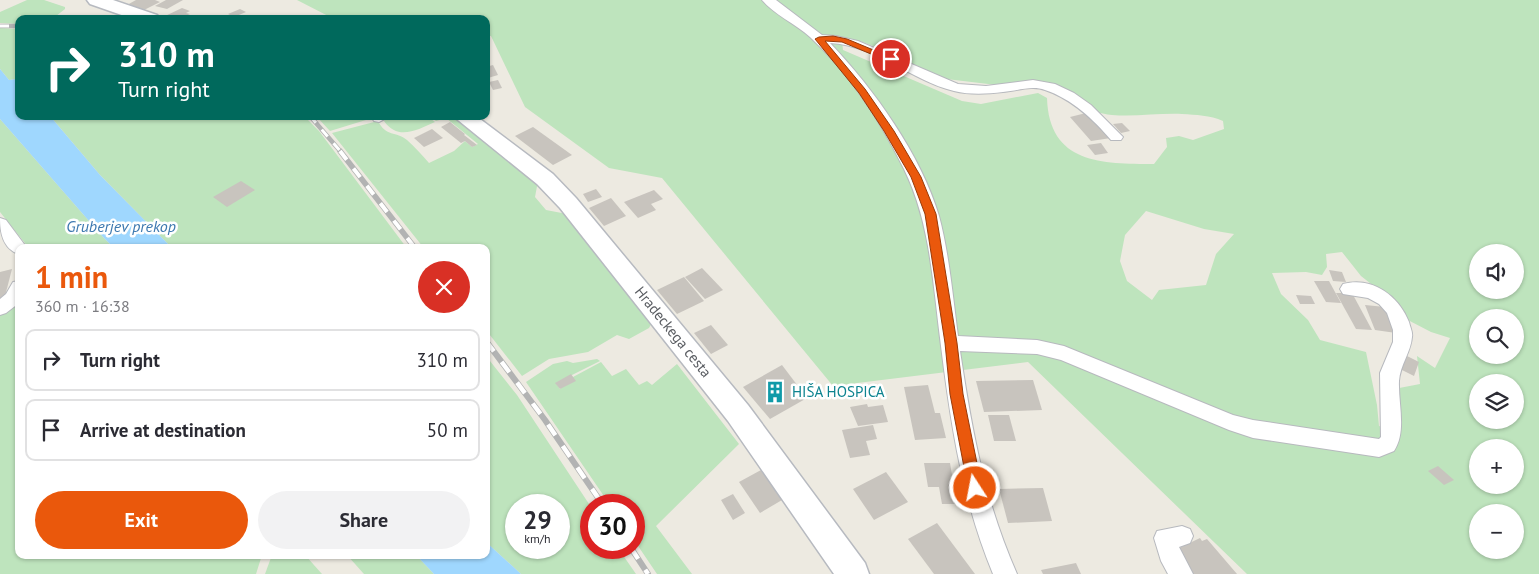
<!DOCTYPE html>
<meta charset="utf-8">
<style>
body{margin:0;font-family:"PT Sans",sans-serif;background:#f2f2f3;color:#2b2b33;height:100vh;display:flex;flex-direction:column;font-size:19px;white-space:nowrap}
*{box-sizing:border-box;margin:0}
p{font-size:16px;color:#7c7c81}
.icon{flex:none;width:28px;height:28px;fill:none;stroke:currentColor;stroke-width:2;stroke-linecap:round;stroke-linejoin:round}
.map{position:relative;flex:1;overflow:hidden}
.drawer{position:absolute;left:15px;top:244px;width:475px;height:315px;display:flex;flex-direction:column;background:#fff;border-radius:10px;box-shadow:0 1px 4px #0004}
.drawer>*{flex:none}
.banner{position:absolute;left:15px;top:15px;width:475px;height:105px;border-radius:10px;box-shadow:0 1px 4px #0004;background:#00695c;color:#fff;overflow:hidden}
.controls{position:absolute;left:1469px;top:244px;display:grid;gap:10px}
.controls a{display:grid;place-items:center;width:55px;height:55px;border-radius:50%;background:#fff;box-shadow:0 1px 4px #0004;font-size:25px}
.speed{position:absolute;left:505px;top:494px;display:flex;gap:10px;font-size:25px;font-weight:700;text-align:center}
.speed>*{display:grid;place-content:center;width:65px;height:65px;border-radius:50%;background:#fff;box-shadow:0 1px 4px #0004;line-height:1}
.speed small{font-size:12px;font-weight:400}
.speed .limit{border:8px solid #d22;background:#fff;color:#111}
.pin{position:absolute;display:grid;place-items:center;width:42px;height:42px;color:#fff;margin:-21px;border:2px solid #fff;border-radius:50%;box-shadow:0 1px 5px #0007}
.me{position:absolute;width:55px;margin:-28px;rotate:349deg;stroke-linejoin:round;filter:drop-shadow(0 0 4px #0008)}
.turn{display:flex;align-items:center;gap:18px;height:105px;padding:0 20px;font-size:22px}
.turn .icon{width:65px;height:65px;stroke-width:2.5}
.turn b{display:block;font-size:35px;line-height:42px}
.round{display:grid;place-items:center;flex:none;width:52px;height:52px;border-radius:26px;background:#f2f2f3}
.headline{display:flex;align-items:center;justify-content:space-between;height:85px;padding:0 20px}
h1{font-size:30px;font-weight:800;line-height:38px;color:#ea580c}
.action{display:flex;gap:10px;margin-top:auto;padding:10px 20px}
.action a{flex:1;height:58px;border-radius:30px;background:#ea580c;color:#fff;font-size:20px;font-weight:800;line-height:58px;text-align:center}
.action a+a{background:#f2f2f3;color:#2b2b33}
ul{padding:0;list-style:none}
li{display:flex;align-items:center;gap:15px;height:62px;margin:0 10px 8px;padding:0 10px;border:2px solid #e1e1e2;border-radius:10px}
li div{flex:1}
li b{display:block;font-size:19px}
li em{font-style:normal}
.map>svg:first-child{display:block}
.green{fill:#bee4bd;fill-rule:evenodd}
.water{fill:#9fd7fe}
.building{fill:#c8c4be}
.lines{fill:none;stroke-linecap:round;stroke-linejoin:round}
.street-casing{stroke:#b7b9be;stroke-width:2}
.secondary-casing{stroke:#b7bac0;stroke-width:3}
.street{fill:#fff;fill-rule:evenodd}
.secondary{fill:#fff;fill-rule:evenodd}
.rail-far2-casing{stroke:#b2b3b3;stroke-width:4.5}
.rail-far1-casing{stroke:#b2b3b3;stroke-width:5.5}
.rail-casing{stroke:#b2b3b3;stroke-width:6}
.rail-far2{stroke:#fff;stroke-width:3;stroke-dasharray:9;stroke-linecap:butt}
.rail-far1{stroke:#fff;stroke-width:4;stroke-dasharray:11;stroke-linecap:butt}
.rail{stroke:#fff;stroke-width:4.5;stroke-dasharray:13;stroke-linecap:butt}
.route{fill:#ea580c;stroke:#983908}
.labels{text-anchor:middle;stroke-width:5;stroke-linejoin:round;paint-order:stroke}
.street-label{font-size:15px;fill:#5a5d62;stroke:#fff}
.culture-label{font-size:15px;fill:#0d838f;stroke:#fff;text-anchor:start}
.water-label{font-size:16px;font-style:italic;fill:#3d78af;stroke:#fff}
</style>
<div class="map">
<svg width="1539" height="574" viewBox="0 0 1539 574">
<rect width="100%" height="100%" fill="#edeae1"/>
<g class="green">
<polygon points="27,0 44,0 65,7 65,9 56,16 83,19 19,19 19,24 0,23 0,12"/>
<path d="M297,0h1242v574h-292l-219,-212 -195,24 -171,-208 -53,-10 -84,-61 -34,-71h-5v-17h-152zM842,41h18l39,15 39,22 67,8 34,-4c18,14 50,31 73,33 23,2 47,-2 70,-1 14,1 28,1 41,7l1,8 -31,11 -14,-4 -13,2 1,9 -13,17c-52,0 -105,0 -107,-66l-9,-5 -57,11 -19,-3 -119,-51zM1146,211l58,18 30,5 -18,20 -10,31 -47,5 -7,10 -25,-19 -7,-20 5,-26zM1342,252l19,24 29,23 14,19 27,14 19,6 -15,30 -18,-12 3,28 -26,5 6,43 -21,-6 -2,-21 -11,-53 -46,-12 -12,-20 -27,-26 -9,-21 34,-1 16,3 5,-8 -1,-13zM1478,252h37v38h-37zM1478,318h37v37h-37zM1478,382h37v38h-37zM1478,448h37v37h-37zM1478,512h37v38h-37z"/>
<polygon points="0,28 19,29 19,81 16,79 9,80 0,69"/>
<polygon points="50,116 304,116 319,131 406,247 171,247 100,175"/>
<polygon points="316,116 379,116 330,131"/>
<path d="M387,116h40l8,6c-18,8 -37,19 -51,-1z"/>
<path d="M430,116h23l85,65 -3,16 11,13 21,4 87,105 -5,9 -20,11 -12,-4 -29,17 -39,7 -27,17 -36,-46v-82l-63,-1 -91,-114 46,-12c8,16 18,10 29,19 8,7 15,15 22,23l25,-12 11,-10 7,6 6,-3 -32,-26 -10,3z"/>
<polygon points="0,119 103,237 113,247 28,247 0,212"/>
<polygon points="19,298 19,555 262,555 256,574 0,574 0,312"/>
<path d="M486,356l31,39 74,112v41h27l18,26h-115l-35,-32zM516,505h43v43h-43z"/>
<polygon points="597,359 600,361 556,383 560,389 573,377 601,362 612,376 626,369 639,385 647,381 652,385 677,364 739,444 656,526 692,574 657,574 634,540 634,505 610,505 526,382 553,364 567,361 573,363"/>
<polygon points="272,555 305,555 322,574 265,574"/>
<polygon points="347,555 416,555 434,574 364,574"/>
</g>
<g class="water">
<polygon points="0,69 9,80 16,79 19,81 19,116 50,116 100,175 171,247 113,247 103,237 0,119"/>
<polygon points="486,542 521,574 434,574 416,555 486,555"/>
</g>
<g class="building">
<polygon points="136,0 155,0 160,2 144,10 127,5"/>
<polygon points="166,0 183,0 167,9 155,6"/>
<polygon points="182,8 190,11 186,13 190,14 186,16 192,19 163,17"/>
<polygon points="240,9 246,12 234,17 228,14"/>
<polygon points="493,65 498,75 488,78 486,67"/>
<polygon points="498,80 502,88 493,90 489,82"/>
<polygon points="1090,112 1111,138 1091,141 1070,117"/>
<polygon points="450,122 465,134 464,135 477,145 472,147 465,141 461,143 441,127"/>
<polygon points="1122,123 1130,131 1121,133 1113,124"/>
<polygon points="533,127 572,155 553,165 515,136"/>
<polygon points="432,129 443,138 424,147 414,138"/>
<polygon points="1101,143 1108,153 1095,155 1087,145"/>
<polygon points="241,181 255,190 227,207 213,197"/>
<polygon points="596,189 602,197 588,202 583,194"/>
<polygon points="654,190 663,199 651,204 656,210 638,218 624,202"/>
<polygon points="611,198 626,216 604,226 589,208"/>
<polygon points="702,268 723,290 705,299 685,277"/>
<polygon points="12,269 4,300 0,301 0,272"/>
<polygon points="1329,270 1342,272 1346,282 1333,281"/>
<polygon points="684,277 704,301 677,314 657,290"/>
<polygon points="1314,281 1329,281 1341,303 1326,302"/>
<polygon points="1336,293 1352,293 1372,330 1356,329"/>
<polygon points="1296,295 1311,296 1315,304 1300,304"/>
<polygon points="1365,305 1385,307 1396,333 1375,330"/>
<polygon points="711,325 728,345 711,354 694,333"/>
<polygon points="1405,355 1419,362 1414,376 1400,369"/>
<polygon points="782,365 807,398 770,419 743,387"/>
<polygon points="571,374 576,381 560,389 555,383"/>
<polygon points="1033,380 1042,410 984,412 976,381"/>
<polygon points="928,385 935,413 940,413 946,438 915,440 904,387"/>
<polygon points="867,404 868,407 883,405 888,422 858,426 850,407"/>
<polygon points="988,415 1009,415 1016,441 994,441"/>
<polygon points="873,425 877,439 866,441 870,455 850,458 842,430"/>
<polygon points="924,463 950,463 954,487 961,487 964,504 942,504 939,487 928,487"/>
<polygon points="1438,466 1454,480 1444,485 1428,471"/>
<polygon points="761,470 782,500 760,513 739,482"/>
<polygon points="886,472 908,502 874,520 853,489"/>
<polygon points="1043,488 1052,521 1008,523 999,489"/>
<polygon points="733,494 745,513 733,520 721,500"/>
<polygon points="937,523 975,574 934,574 908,539"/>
<polygon points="1200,538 1202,541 1207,539 1237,574 1189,574 1171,552"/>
<polygon points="1076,563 1081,574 1043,574 1041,570"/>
</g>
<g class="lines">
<g class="street-casing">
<g id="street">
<path d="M762,0h14l46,35 14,1 22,5 100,43 28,2 47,-6 22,4 19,9 17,12 32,32 -2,3h-10c-18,-21 -39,-41 -66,-50 -13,-5 -28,1 -42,2 -16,2 -33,3 -49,-1 -42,-10 -79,-46 -124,-48 44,46 91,112 109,173 10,37 14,82 19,120l79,4 27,6 169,69 20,5 126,19 2,-2 -1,-64 13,-31v-12l-6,-17 -8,-9 -11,-6 -25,-4 -3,-5 3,-5c29,-8 56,12 66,38 1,5 4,10 3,15 -1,15 -12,28 -13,44 -1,23 8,50 -5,70l-15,6 -126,-19 -24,-8 -168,-70 -24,-6 -77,-3c12,80 24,148 57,223h-24c-31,-75 -42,-148 -52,-228 -8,-60 -10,-122 -37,-177 -23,-47 -55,-96 -94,-132 -14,-13 -37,-23 -48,-37z"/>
<polygon points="373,116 390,116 379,122 374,121 372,118"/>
<path d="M0,218l6,2 21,28h-8v6c-16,-5 -19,-21 -19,-36z"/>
<polygon points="19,281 19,303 6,313 0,315 0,299 6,294 13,282"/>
<polygon points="1182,526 1190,529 1193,536 1190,543 1179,547 1193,574 1168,574 1161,561 1154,538 1157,531"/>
</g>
</g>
<g class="secondary-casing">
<g id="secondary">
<polygon points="87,0 113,0 157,15 160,19 133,19 90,4"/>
<polygon points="453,116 476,116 553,174 576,198 748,405 865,563 869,574 834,574 728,421 560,208 537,184"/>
</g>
</g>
<use href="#street" class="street"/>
<use href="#secondary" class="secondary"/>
<g class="rail-far2-casing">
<g id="rail-far2">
<polyline points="0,26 19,26"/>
<polyline points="310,116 341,152"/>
</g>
</g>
<g class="rail-far1-casing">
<polyline id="rail-far1" points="340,151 415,248"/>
</g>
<g class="rail-casing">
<g id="rail">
<polyline points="486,341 545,420 603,505"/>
<polyline points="631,548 648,574"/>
</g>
</g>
<use href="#rail-far2" class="rail-far2"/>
<use href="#rail-far1" class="rail-far1"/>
<use href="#rail" class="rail"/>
</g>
<polygon class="route" points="833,36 847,39 895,59 888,61 842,42 825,41 865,89 894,131 921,177 936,214 957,343 963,394 982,488 980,493 975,495 970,493 968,488 950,394 945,343 925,214 911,177 884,131 859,93 815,39 819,37"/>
<defs>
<g id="building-bare" transform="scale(1.725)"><path d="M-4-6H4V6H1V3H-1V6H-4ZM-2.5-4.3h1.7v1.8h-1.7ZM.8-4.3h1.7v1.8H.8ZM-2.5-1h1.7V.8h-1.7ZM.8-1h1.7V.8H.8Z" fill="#0f9aa8" stroke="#fff" stroke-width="2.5" paint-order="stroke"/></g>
</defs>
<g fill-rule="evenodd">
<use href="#building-bare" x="775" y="392"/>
</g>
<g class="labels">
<g class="street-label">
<text transform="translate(673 332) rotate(51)" y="5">Hradeckega cesta</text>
</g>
<g class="culture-label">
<text x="792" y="397">HIŠA HOSPICA</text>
</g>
<g class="water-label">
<text x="121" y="232">Gruberjev prekop</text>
</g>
</g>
</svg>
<div class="controls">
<a><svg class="icon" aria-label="sound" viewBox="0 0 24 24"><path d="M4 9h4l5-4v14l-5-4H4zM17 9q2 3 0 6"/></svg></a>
<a><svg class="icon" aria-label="search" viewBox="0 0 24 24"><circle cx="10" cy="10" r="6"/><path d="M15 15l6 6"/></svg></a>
<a><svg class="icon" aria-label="layers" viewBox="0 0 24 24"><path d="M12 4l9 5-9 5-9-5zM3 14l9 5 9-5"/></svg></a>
<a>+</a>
<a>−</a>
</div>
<div class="speed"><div>29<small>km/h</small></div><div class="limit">30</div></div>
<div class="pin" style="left:891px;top:59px;background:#d93025"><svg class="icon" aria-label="arrive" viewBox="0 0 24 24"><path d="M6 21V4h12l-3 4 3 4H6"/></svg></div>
<svg class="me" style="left:975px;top:488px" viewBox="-20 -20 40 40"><circle r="17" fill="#ea580c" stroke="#fff" stroke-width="3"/><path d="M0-11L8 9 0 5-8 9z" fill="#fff"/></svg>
<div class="banner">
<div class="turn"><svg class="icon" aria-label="right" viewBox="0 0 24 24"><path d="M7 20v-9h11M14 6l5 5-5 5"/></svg><div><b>310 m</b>Turn right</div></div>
</div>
<section class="drawer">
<div class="headline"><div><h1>1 min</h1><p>360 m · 16:38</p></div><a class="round" style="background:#d93025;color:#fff"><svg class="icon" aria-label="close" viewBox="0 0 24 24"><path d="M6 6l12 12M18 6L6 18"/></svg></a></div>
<ul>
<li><svg class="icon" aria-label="right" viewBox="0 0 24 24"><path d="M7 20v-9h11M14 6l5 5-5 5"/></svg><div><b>Turn right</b></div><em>310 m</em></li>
<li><svg class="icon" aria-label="arrive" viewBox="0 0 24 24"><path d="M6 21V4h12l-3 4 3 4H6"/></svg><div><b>Arrive at destination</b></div><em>50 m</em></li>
</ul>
<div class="action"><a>Exit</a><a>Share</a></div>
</section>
</div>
